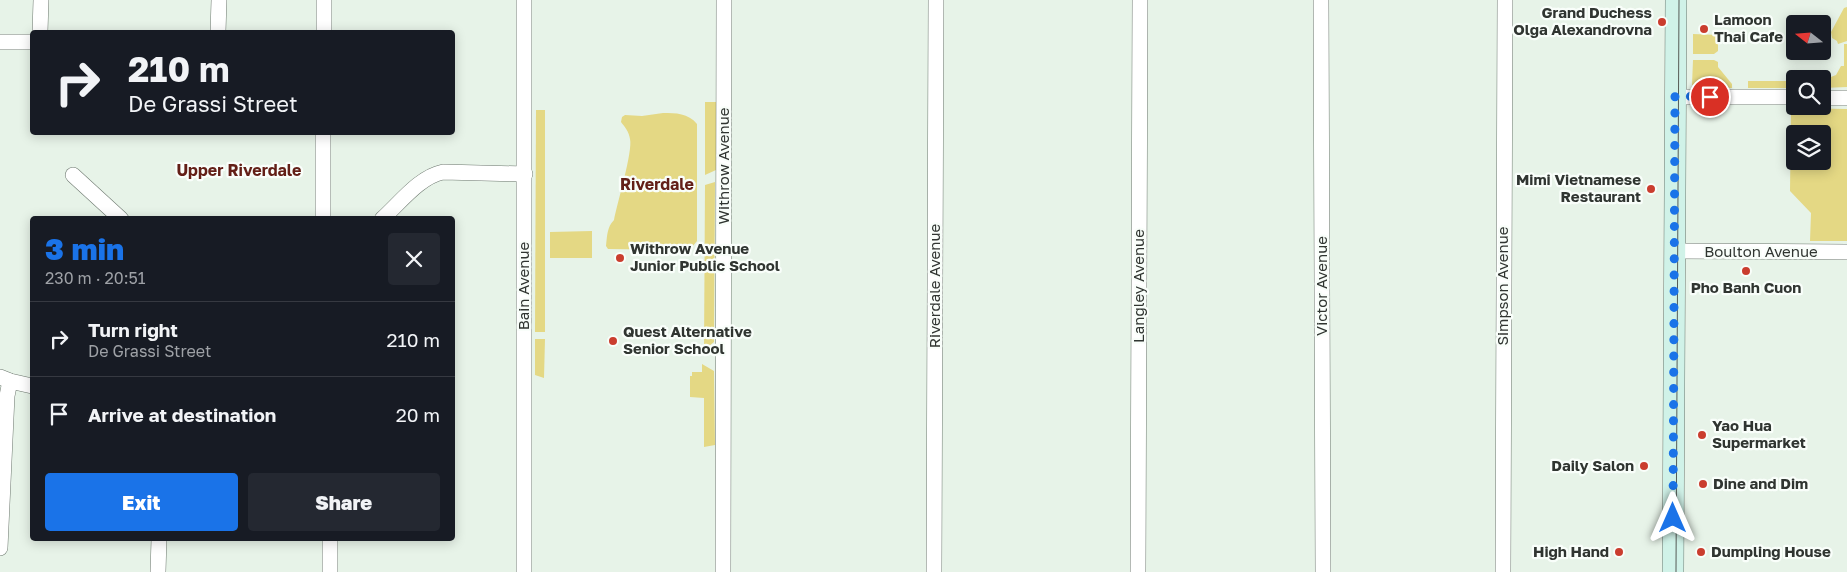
<!DOCTYPE html>
<meta charset="utf-8">
<style>
body{margin:0;font-family:"Golos Text",sans-serif;background:#242831;color:#f1f3f6;height:100vh;display:flex;flex-direction:column;font-size:19px;white-space:nowrap}
*{box-sizing:border-box;margin:0}
p{font-size:16px;color:#9ea1a6}
.icon{flex:none;width:28px;height:28px;fill:none;stroke:currentColor;stroke-width:2;stroke-linecap:round;stroke-linejoin:round}
.map{position:relative;flex:1;overflow:hidden}
.panel{position:absolute;left:30px;top:216px;width:425px;height:325px;display:flex;flex-direction:column;background:#171b24;border-radius:5px;box-shadow:0 2px 12px #0003}
.panel>*{flex:none}
.guide{position:absolute;left:30px;top:30px;width:425px;height:105px;border-radius:5px;box-shadow:0 2px 12px #0003;background:#171b24;color:#f1f3f6;overflow:hidden}
.needle{width:32px;rotate:287deg}
.buttons{position:absolute;left:1786px;top:15px;display:grid;gap:10px}
.buttons a{display:grid;place-items:center;width:45px;height:45px;border-radius:5px;background:#171b24;box-shadow:0 2px 12px #0003;font-size:25px}
.pin{position:absolute;display:grid;place-items:center;width:42px;height:42px;color:#fff;margin:-21px;border:2px solid #fff;border-radius:50%;box-shadow:0 1px 5px #0007}
.me{position:absolute;width:55px;margin:-28px;rotate:0deg;stroke-linejoin:round;filter:drop-shadow(0 0 4px #0008)}
.turn{display:flex;align-items:center;gap:18px;height:105px;padding:0 15px;font-size:22px}
.turn .icon{width:65px;height:65px;stroke-width:2.5}
.turn b{display:block;font-size:35px;line-height:42px}
.round{display:grid;place-items:center;flex:none;width:52px;height:52px;border-radius:5px;background:#242831}
.headline{display:flex;align-items:center;justify-content:space-between;height:85px;padding:0 15px}
h1{font-size:30px;font-weight:800;line-height:38px;color:#1a73e8}
.primary-button{display:flex;gap:10px;margin-top:auto;padding:10px 15px}
.primary-button a{flex:1;height:58px;border-radius:5px;background:#1a73e8;color:#fff;font-size:20px;font-weight:800;line-height:58px;text-align:center}
.primary-button a+a{background:#242831;color:#f1f3f6}
ul{padding:0;list-style:none}
li{display:flex;align-items:center;gap:15px;height:75px;padding:0 15px;border-top:1px solid #363941}
li div{flex:1}
li b{display:block;font-size:19px}
li em{font-style:normal}
.map>svg:first-child{display:block}
.green{fill:#e4d884;fill-rule:evenodd}
.lines{fill:none;stroke-linecap:round;stroke-linejoin:round}
.minor-casing{stroke:#6d786f;stroke-width:16}
.secondary-casing{stroke:#6d786f;stroke-width:22}
.minor{stroke:#fff;stroke-width:15}
.secondary{stroke:#d0f2e8;stroke-width:21}
.tram{stroke:#555b56;stroke-width:1}
.route{stroke:#1a73e8;stroke-width:9;stroke-dasharray:0 16.2}
.poi-dot{fill:#ca3d2e;stroke:#f9fefa;stroke-width:2}
.labels{text-anchor:middle;stroke-width:4.5;stroke-linejoin:round;paint-order:stroke}
.poi-label{font-size:15px;font-weight:bold;fill:#303531;stroke:#f9fefa;text-anchor:start}
.street-label{font-size:15px;fill:#303531;stroke:#f9fefa}
.neighbourhood-label{font-size:16px;font-weight:bold;fill:#631f17;stroke:#f9fefa}
</style>
<div class="map">
<svg width="1847" height="572" viewBox="0 0 1847 572">
<rect width="100%" height="100%" fill="#e7f3e8"/>
<g class="green">
<polygon points="1847,7 1847,41 1838,44 1837,41 1832,38 1831,32 1844,8"/>
<polygon points="1693,34 1718,35 1718,51 1714,54 1693,54"/>
<polygon points="1844,44 1847,44 1847,87 1823,88 1823,80 1836,75 1841,66 1844,66"/>
<polygon points="1693,60 1714,60 1718,62 1718,67 1732,84 1732,88 1699,87 1699,85 1692,85"/>
<rect x="1748" y="81" width="47" height="7"/>
<polygon points="705,102 716,102 716,170 705,175"/>
<path d="M1791,108l56,1v132h-37l1,-28 -21,-22zM1795,134h27v27h-27z"/>
<polygon points="536,110 545,110 545,332 535,332"/>
<path d="M663,113c13,0 25,0 34,11v117l-5,6 -9,3 -75,-1 -2,-3c1,-10 1,-19 8,-26 3,-16 19,-69 16,-81 -1,-7 -5,-12 -9,-17l1,-5 3,-2 17,1z"/>
<polygon points="715,182 714,342 704,350 705,185"/>
<polygon points="592,231 592,258 550,258 550,232"/>
<polygon points="535,339 545,339 544,378 535,375"/>
<polygon points="702,364 714,371 715,445 704,447 704,398 690,397 690,376 692,376 692,372 702,372"/>
</g>
<g class="lines">
<g class="minor-casing">
<g id="minor">
<polyline points="1321,0 1323,572"/>
<polyline points="40,32 41,0"/>
<polyline points="218,32 219,0"/>
<polyline points="324,32 324,0"/>
<polyline points="0,42 32,42"/>
<polyline points="1675,97 1795,97"/>
<polyline points="1822,98 1847,98"/>
<polyline points="73,175 121,219"/>
<polyline points="323,219 323,132"/>
<path d="M382,219c18,-16 37,-42 61,-47l82,2"/>
<polyline points="1675,251 1847,252"/>
<polyline points="0,377 10,381 32,386"/>
<polyline points="330,539 330,572"/>
<polyline points="0,548 7,396 10,381"/>
<polyline points="158,572 159,539"/>
<polyline points="524,572 524,0"/>
<polyline points="723,572 724,0"/>
<polyline points="934,572 936,0"/>
<polyline points="1138,572 1140,0"/>
<polyline points="1503,572 1505,0"/>
</g>
</g>
<g class="secondary-casing">
<polyline id="secondary" points="1673,572 1676,0"/>
</g>
<use href="#minor" class="minor"/>
<use href="#secondary" class="secondary"/>
<polyline class="tram" points="1676,572 1679,0"/>
</g>
<g class="lines">
<polyline class="route" points="1673,518 1675,96 1710,97"/>
</g>
<g class="poi-dot">
<circle cx="1662" cy="22" r="5"/>
<circle cx="1704" cy="29" r="5"/>
<circle cx="1651" cy="189" r="5"/>
<circle cx="620" cy="258" r="5"/>
<circle cx="1746" cy="271" r="5"/>
<circle cx="613" cy="341" r="5"/>
<circle cx="1702" cy="435" r="5"/>
<circle cx="1644" cy="466" r="5"/>
<circle cx="1703" cy="484" r="5"/>
<circle cx="1619" cy="552" r="5"/>
<circle cx="1701" cy="552" r="5"/>
</g>
<g class="labels">
<g class="poi-label">
<text x="1652" y="18" text-anchor="end">Grand Duchess<tspan x="1652" dy="17">Olga Alexandrovna</tspan></text>
<text x="1714" y="25">Lamoon<tspan x="1714" dy="17">Thai Cafe</tspan></text>
<text x="1641" y="185" text-anchor="end">Mimi Vietnamese<tspan x="1641" dy="17">Restaurant</tspan></text>
<text x="630" y="254">Withrow Avenue<tspan x="630" dy="17">Junior Public School</tspan></text>
<text x="1746" y="293" text-anchor="middle">Pho Banh Cuon</text>
<text x="623" y="337">Quest Alternative<tspan x="623" dy="17">Senior School</tspan></text>
<text x="1712" y="431">Yao Hua<tspan x="1712" dy="17">Supermarket</tspan></text>
<text x="1634" y="471" text-anchor="end">Daily Salon</text>
<text x="1713" y="489">Dine and Dim</text>
<text x="1609" y="557" text-anchor="end">High Hand</text>
<text x="1711" y="557">Dumpling House</text>
</g>
<g class="street-label">
<text transform="translate(724 166) rotate(-90)" y="5">Withrow Avenue</text>
<text x="1761" y="257">Boulton Avenue</text>
<text transform="translate(524 286) rotate(-90)" y="5">Bain Avenue</text>
<text transform="translate(935 286) rotate(-90)" y="5">Riverdale Avenue</text>
<text transform="translate(1139 286) rotate(-90)" y="5">Langley Avenue</text>
<text transform="translate(1322 286) rotate(-90)" y="5">Victor Avenue</text>
<text transform="translate(1503 286) rotate(-90)" y="5">Simpson Avenue</text>
</g>
<g class="neighbourhood-label">
<text x="239" y="176">Upper Riverdale</text>
<text x="657" y="190">Riverdale</text>
</g>
</g>
</svg>
<div class="buttons">
<a><svg class="needle" viewBox="-14 -14 28 28"><path d="M0-13l5 13h-10z" fill="#e53935"/><path d="M0 13l5-13h-10z" fill="#9ea1a6"/></svg></a>
<a><svg class="icon" aria-label="search" viewBox="0 0 24 24"><circle cx="10" cy="10" r="6"/><path d="M15 15l6 6"/></svg></a>
<a><svg class="icon" aria-label="layers" viewBox="0 0 24 24"><path d="M12 4l9 5-9 5-9-5zM3 14l9 5 9-5"/></svg></a>
</div>
<div class="pin" style="left:1710px;top:97px;background:#d93025"><svg class="icon" aria-label="arrive" viewBox="0 0 24 24"><path d="M6 21V4h12l-3 4 3 4H6"/></svg></div>
<svg class="me" style="left:1673px;top:518px" viewBox="-20 -20 40 40"><path d="M0-17L14 15 0 8-14 15z" fill="#1a73e8" stroke="#fff" stroke-width="4"/></svg>
<div class="guide">
<div class="turn"><svg class="icon" aria-label="right" viewBox="0 0 24 24"><path d="M7 20v-9h11M14 6l5 5-5 5"/></svg><div><b>210 m</b>De Grassi Street</div></div>
</div>
<section class="panel">
<div class="headline"><div><h1>3 min</h1><p>230 m · 20:51</p></div><a class="round"><svg class="icon" aria-label="close" viewBox="0 0 24 24"><path d="M6 6l12 12M18 6L6 18"/></svg></a></div>
<ul>
<li><svg class="icon" aria-label="right" viewBox="0 0 24 24"><path d="M7 20v-9h11M14 6l5 5-5 5"/></svg><div><b>Turn right</b><p>De Grassi Street</p></div><em>210 m</em></li>
<li><svg class="icon" aria-label="arrive" viewBox="0 0 24 24"><path d="M6 21V4h12l-3 4 3 4H6"/></svg><div><b>Arrive at destination</b></div><em>20 m</em></li>
</ul>
<div class="primary-button"><a>Exit</a><a>Share</a></div>
</section>
</div>
